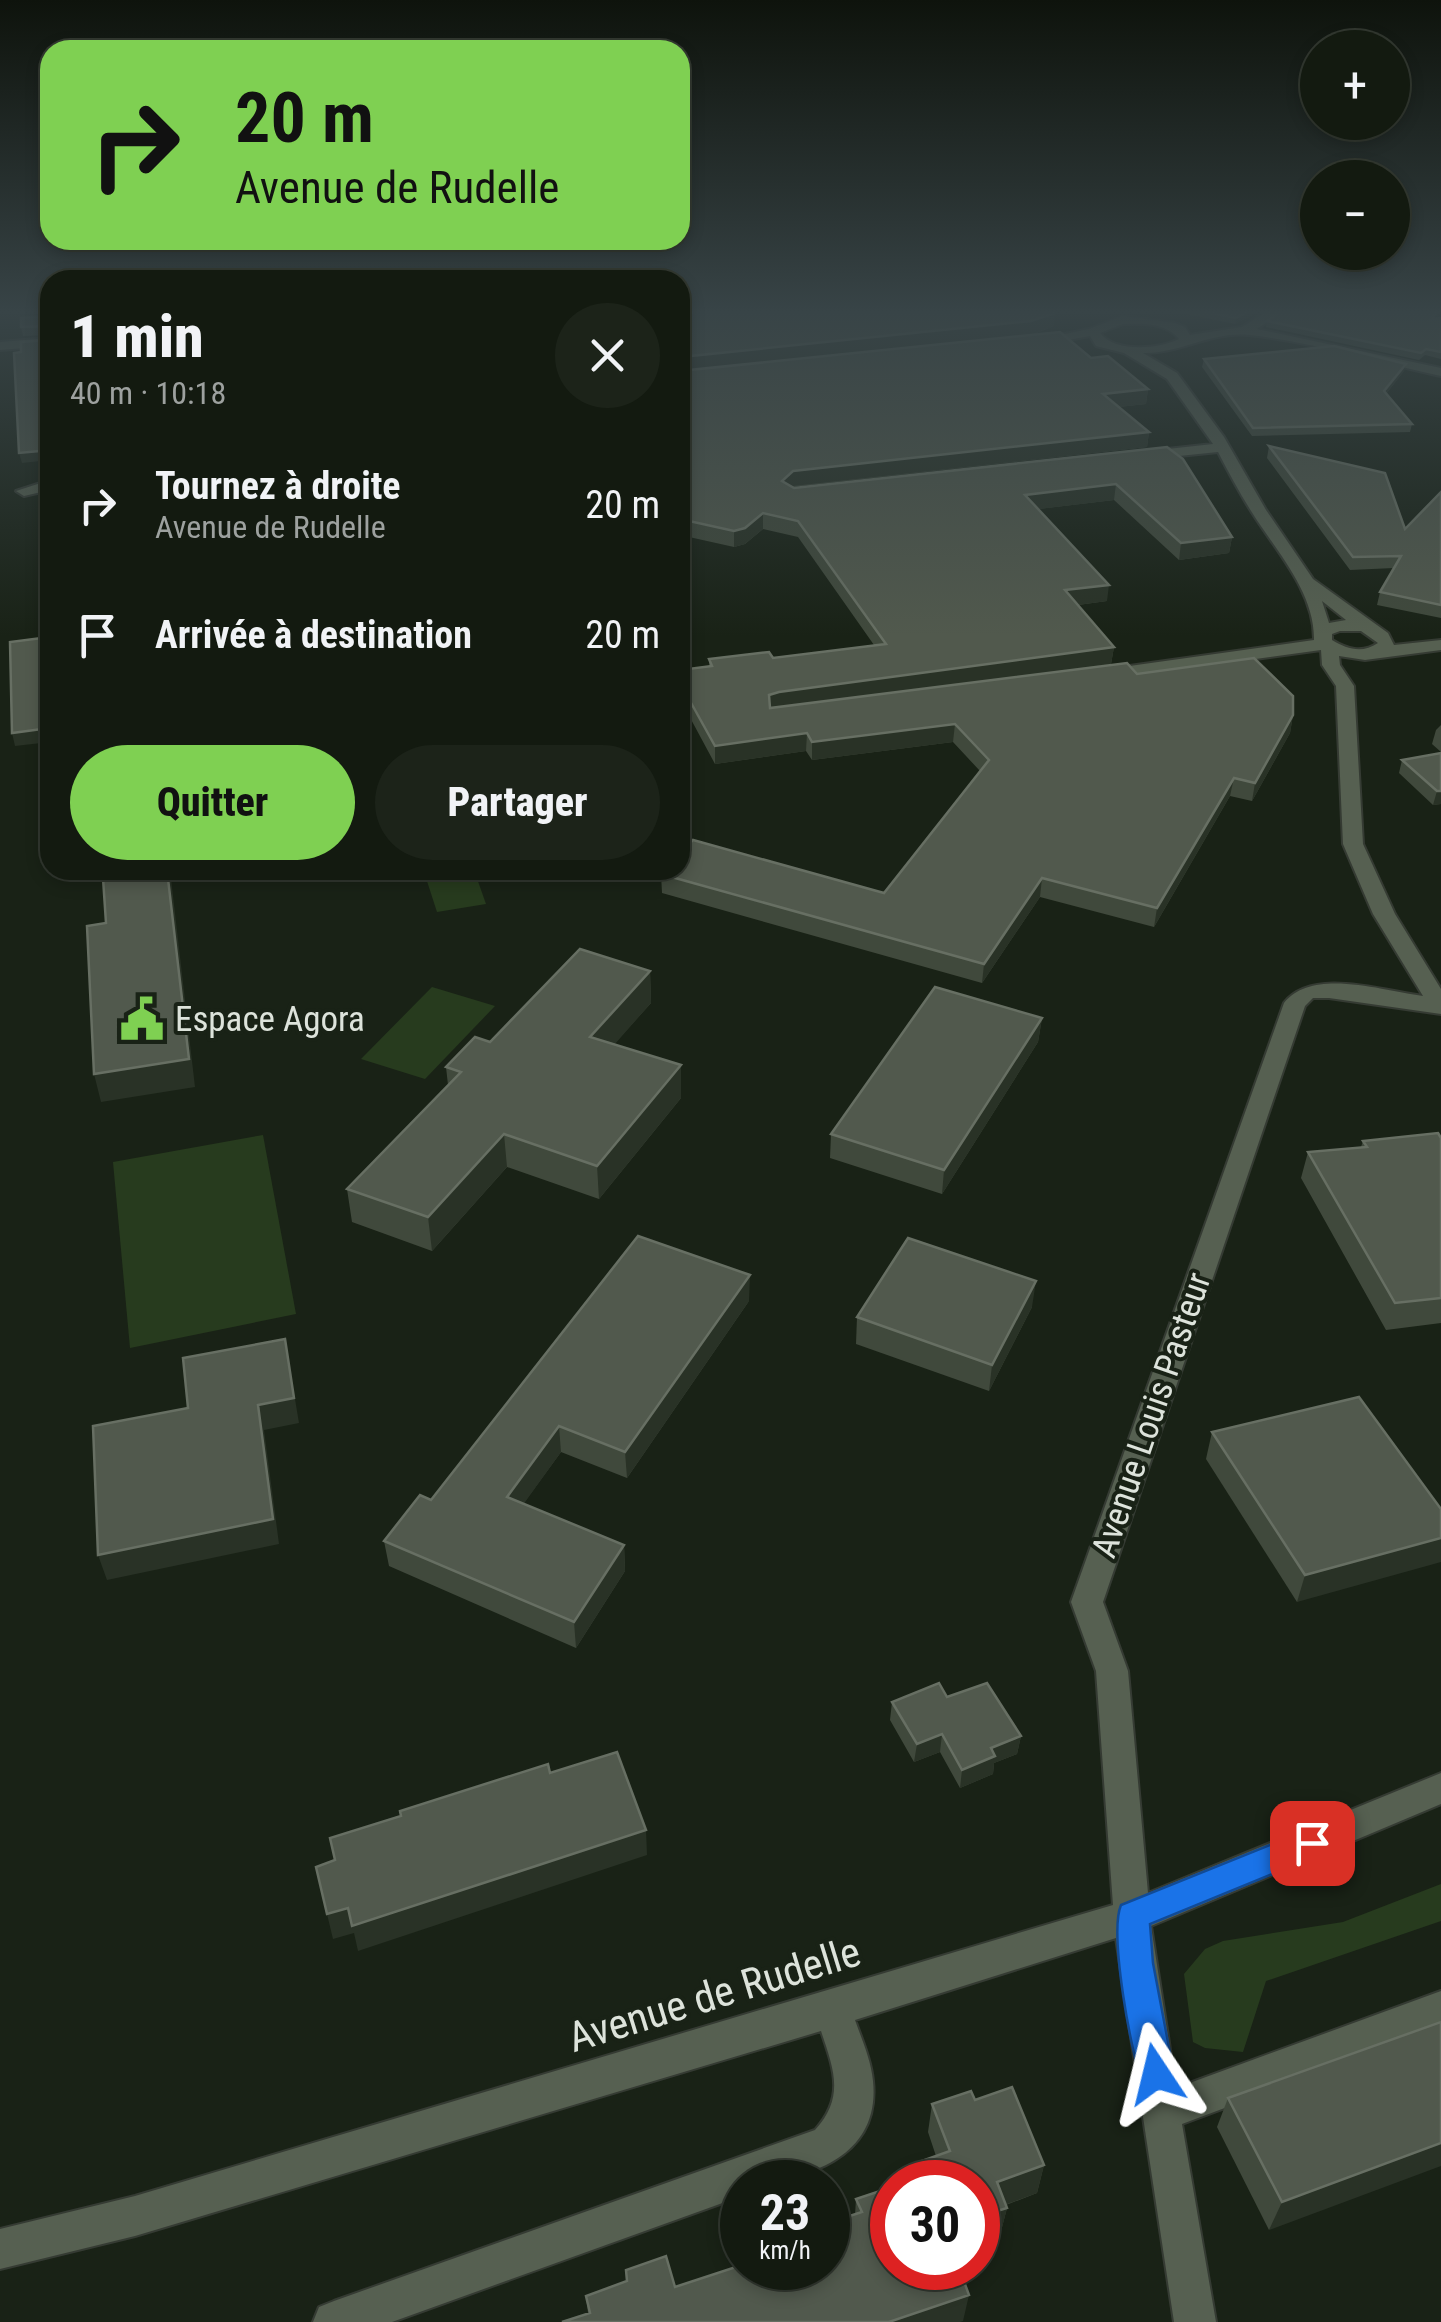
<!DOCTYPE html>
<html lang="fr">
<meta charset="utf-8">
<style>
body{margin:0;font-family:"Roboto Condensed",sans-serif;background:#1c2319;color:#f1f3f6;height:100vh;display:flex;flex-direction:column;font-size:38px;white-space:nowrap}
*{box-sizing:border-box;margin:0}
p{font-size:32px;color:#9da19f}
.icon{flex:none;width:55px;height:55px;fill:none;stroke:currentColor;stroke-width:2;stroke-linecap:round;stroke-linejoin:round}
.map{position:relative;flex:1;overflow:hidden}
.drawer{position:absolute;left:40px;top:270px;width:650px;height:610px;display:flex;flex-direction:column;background:#131a10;border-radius:30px;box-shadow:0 5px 15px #0003,0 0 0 2px #323830}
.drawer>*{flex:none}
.guide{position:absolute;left:40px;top:40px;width:650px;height:210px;border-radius:30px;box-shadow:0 5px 15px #0003,0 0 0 2px #323830;background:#7fd052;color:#111;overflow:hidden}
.buttons{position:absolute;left:1300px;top:30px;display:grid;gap:20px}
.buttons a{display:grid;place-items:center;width:110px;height:110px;border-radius:50%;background:#131a10;box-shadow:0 5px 15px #0003,0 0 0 2px #323830;font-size:50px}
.speed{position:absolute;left:720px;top:2160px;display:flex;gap:20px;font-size:50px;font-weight:700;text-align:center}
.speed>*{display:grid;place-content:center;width:130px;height:130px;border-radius:50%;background:#131a10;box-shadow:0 5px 15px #0003,0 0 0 2px #323830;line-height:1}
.speed small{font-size:25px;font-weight:400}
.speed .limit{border:15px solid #d22;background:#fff;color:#111}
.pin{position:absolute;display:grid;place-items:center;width:85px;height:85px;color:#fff;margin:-42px;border-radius:20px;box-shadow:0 5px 15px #0006}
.me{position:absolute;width:110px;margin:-55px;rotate:350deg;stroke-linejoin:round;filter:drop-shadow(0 0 8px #0008)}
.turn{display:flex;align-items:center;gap:35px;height:210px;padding:0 30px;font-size:45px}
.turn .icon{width:130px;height:130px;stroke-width:2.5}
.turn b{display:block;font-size:70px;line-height:85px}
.round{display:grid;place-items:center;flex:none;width:105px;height:105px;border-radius:52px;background:#1c2319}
.headline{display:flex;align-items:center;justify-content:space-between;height:170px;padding:0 30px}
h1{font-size:60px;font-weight:800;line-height:75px}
.button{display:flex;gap:20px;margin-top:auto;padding:20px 30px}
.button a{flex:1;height:115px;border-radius:60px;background:#7fd052;color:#111;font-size:40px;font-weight:800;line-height:115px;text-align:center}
.button a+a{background:#1c2319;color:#f1f3f6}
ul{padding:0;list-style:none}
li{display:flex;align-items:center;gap:30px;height:130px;padding:0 30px}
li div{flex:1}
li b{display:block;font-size:38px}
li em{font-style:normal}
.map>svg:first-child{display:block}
.green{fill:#273b1e}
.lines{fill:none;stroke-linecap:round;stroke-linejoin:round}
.minor-casing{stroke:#353b33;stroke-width:4}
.minor{fill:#566051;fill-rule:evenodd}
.wall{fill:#40493c}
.shaded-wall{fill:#293226}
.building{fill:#51594d;stroke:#676f63;stroke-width:2.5}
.route{fill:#1a73e8;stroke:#114b97;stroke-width:2.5}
.labels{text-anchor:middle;stroke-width:8;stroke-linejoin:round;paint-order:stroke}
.poi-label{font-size:35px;fill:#dde3db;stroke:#192216;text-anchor:start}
.street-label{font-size:35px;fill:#dde3db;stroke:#192216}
.near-street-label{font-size:42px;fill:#dde3db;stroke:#192216}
</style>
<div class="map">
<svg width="1441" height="2322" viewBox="0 0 1441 2322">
<rect width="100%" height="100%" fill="#192216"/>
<g class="green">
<polygon points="456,870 474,870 486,904 437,912 425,875"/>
<polygon points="432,987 495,1006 425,1079 361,1059"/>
<polygon points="263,1135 296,1314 130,1348 113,1162"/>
<polygon points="1441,1884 1441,1921 1266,1981 1243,2052 1205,2048 1193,2042 1184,1974 1205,1949 1223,1941 1343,1922"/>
</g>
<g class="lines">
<g class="minor-casing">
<g id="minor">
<path d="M1268,311h15l-26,18 184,39v8c-59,-13 -133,-35 -192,-41 -37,-4 -70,19 -106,18l34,20 47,64 42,73 47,69 75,54 6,12 47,-5v10l-76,10 -26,-4 1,9 14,21 9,158 32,70 46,75v25l-112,-16h-16l-8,8 -202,596 25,69 20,222 293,-120v31l-290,122 25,162 265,-97v36l-259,97 34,198h-42l-58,-384 -261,82c7,20 16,40 18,61 8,78 -69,101 -131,101v14l-350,126h-79l6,-15 15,-6 481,-171c30,-33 19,-60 6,-99l-686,205 -135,33v-40l135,-33 978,-291 -17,-234 -25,-69 213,-599c28,-36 99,-12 139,-7l-50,-82 -30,-70 -7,-158 -14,-21 -1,-15 -220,30 -9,-5 9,-5 213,-30c1,-47 -37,-88 -61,-126 -13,-20 -24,-41 -35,-62l-78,8 -7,-4 7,-4 73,-8 -46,-65 -43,-26 -28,-7 -6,-10 -56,10 -7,-4 62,-13 34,-13 52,7 10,4 5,8 52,-8zM1123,324c19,-1 44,-1 56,15 -20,10 -64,14 -79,-6zM1322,601l24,19 -17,3zM1340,631h21l17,12c-16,11 -31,6 -46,-3v-6z"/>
<polygon points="50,338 50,346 0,350 0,342"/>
<polygon points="50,480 50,490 24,496 16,491"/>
</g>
</g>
<use href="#minor" class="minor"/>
</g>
<g class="wall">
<polygon points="680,311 1054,326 1032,335 1091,358 1148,389 1146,404 1118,407 1149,432 1147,447 792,487 794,488 1167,447 1232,537 1229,553 1179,560 1114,500 1038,509 1107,601 1078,605 1114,647 1111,664 1015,677 1137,674 1293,715 1290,733 1252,801 1230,796 1154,927 1040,897 982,983 662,893 661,874 884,893 980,771 953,742 812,760 806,751 715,764 680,699 680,670 709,666 709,659 773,658 874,645 798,537 763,529 745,544 734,547 680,535"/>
<polygon points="1172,311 1260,311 1235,324"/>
<polygon points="1281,311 1439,311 1434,319 1441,318 1441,359 1425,355 1419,360 1266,327 1267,321"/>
<polygon points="50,316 50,335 23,336 21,327"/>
<polygon points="1204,359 1406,364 1404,371 1386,394 1412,424 1410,432 1252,436 1202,367"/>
<polygon points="1269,446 1405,529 1441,492 1441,618 1377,605 1380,592 1394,568 1350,570 1267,458"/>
<polygon points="1441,725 1441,752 1432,744 1436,730"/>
<polygon points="1441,753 1441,804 1433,805 1399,773 1402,760"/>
<polygon points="650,971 651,1003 614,1044 681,1065 681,1098 599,1199 507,1167 432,1251 352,1222 347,1189 448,1085 446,1067 490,1042"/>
<polygon points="1042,1018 1038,1042 942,1194 830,1158 831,1134"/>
<polygon points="1441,1138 1441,1323 1386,1330 1301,1178 1308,1152 1361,1147 1363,1141"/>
<polygon points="749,1301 627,1478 561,1452 523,1504 624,1545 625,1571 576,1648 389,1566 384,1541 431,1500"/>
<polygon points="1032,1307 989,1391 856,1344 857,1317"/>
<polygon points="1212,1432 1441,1509 1297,1602 1206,1459"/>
<polygon points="947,1697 1021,1736 1017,1754 994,1763 993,1774 960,1788 940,1752 914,1762 890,1720 892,1702"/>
<polygon points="1441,2022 1269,2230 1217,2127 1228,2098"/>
<polygon points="975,2100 1044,2165 1037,2193 1006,2205 1007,2208 1000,2235 917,2180 919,2162 936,2156 928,2132 932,2104"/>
<polygon points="856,2199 963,2321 588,2313 586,2296 626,2282 626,2270 675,2287 828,2268 855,2215"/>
</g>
<g class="shaded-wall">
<polygon points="1249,311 1260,311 1235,324 1236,318"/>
<polygon points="1055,313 1054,326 1030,335 680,371 680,357"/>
<polygon points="1406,364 1404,371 1382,399 1384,391"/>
<polygon points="1148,389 1146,404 1101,409 1103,394"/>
<polygon points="1149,432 1147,447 793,486 781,496 782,481 793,471"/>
<polygon points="50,450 50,460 22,463 19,453"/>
<polygon points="1116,484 1114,500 1023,511 1025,495"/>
<polygon points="763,513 763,529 745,544 734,547 734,531"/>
<polygon points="1232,537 1229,553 1179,560 1181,543"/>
<polygon points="1109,585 1107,601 1063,607 1065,590"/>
<polygon points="1114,647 1111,664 778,709 769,713 769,695 779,692"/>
<polygon points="1293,715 1290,733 1252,801 1255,783"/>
<polygon points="955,724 953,742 812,760 812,742"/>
<polygon points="50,728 50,742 15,746 12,733"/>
<polygon points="807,733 806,751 715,764 715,746"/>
<polygon points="1234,778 1230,796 1154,927 1157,908"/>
<polygon points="1437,791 1441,791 1441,804 1433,805"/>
<polygon points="167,870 170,870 195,1087 101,1102 94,1074"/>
<polygon points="1042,878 1040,897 982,983 984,964"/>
<polygon points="650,971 651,1003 592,1070 590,1037"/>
<polygon points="1042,1018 1038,1042 942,1194 944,1170"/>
<polygon points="681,1065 681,1098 599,1199 597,1166"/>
<polygon points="504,1134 507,1167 432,1251 428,1217"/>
<polygon points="750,1275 749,1301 627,1478 625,1452"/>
<polygon points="1036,1281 1032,1307 989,1391 992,1365"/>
<polygon points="285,1339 299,1423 264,1430 279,1544 107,1580 98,1555 258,1405"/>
<polygon points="559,1426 561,1452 510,1523 507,1497"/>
<polygon points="1441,1538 1441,1562 1297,1602 1305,1575"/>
<polygon points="624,1545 625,1571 576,1648 574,1622"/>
<polygon points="942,1734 940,1752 914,1762 917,1744"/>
<polygon points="1021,1736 1017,1754 994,1763 993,1774 960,1788 962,1770 991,1748"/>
<polygon points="646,1830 647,1855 358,1951 354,1933 333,1939 327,1914"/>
<polygon points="1441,2143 1441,2166 1269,2230 1282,2202"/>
<polygon points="1044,2165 1037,2193 991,2210 997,2182"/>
<polygon points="1007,2208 1000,2235 978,2242 978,2217"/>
<polygon points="969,2295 963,2321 960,2322 889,2322"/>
</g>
<g class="building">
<polygon points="680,311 1053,311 1055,313 1031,321 680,357"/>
<polygon points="1203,311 1249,311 1236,318"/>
<polygon points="1281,311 1437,311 1432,319 1441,318 1441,352 1426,349 1421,353 1267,321"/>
<polygon points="50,316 50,326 21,327 21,318"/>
<polygon points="1060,332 1091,358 1108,356 1148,389 1103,394 1149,432 793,471 782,481 794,488 1167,447 1183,459 1232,537 1181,543 1116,484 1025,495 1109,585 1065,590 1114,647 779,692 769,695 770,708 1127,663 1137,674 1254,658 1293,696 1293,715 1255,783 1234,778 1157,908 1042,878 984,964 661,874 665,870 680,870 680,854 693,840 884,893 989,760 955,724 812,742 807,733 715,746 680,683 680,670 712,666 709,659 769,652 773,658 886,644 798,521 763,513 745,528 734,531 680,519 680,371"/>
<polygon points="50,338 50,450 19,453 14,353 21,352 21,342 48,340"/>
<polygon points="1334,346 1406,364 1384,391 1412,424 1253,428 1204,359"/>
<polygon points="1269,446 1385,473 1405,529 1441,492 1441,605 1380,592 1401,556 1353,557"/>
<polygon points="50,637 50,728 12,733 10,642"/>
<polygon points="1441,753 1441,791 1437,791 1402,760"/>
<polygon points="110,870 167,870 189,1059 94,1074 87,926 106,923 103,878 110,877"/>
<polygon points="580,949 650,971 590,1037 681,1065 597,1166 504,1134 428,1217 347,1189 461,1072 446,1067 475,1037 490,1042"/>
<polygon points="935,987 1042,1018 944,1170 831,1134"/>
<polygon points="1438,1133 1441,1138 1441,1298 1395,1303 1308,1152 1367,1147 1363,1141"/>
<polygon points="638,1236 750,1275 625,1452 559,1426 507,1497 624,1545 574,1622 384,1541 420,1495 431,1500"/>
<polygon points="908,1238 1036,1281 992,1365 857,1317"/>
<polygon points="285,1339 294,1398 258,1405 273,1519 98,1555 93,1426 188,1408 183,1358"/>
<polygon points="1359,1397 1441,1509 1441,1538 1305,1575 1212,1432"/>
<polygon points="939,1683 947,1697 987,1683 1021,1736 991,1748 995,1756 962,1770 942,1734 917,1744 892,1702"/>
<polygon points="617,1752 646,1830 352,1926 348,1908 327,1914 316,1867 335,1860 330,1838 401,1816 400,1811 548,1764 550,1773"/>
<polygon points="1441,2022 1441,2143 1282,2202 1228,2098"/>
<polygon points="1012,2087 1044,2165 997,2182 1007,2208 978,2217 978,2182 908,2182 925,2177 919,2162 950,2151 932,2104 971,2091 975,2100"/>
<polygon points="892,2187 892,2268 959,2268 969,2295 889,2322 562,2322 590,2313 586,2296 627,2281 626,2270 666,2256 675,2287 742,2265 742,2268 828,2268 828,2223 862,2212 856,2199"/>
</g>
<linearGradient id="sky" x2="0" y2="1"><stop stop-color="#0e130c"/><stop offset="0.49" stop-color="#384447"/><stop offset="1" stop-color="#384447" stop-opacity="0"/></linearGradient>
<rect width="1441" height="636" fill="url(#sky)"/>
<path class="route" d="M1312,1828l12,5 4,10 -4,10 -174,71 3,39 21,111 -5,13 -13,5 -12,-5c-13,-30 -35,-154 -23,-182z"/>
<defs>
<g id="civic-bare" transform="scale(3.45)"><path d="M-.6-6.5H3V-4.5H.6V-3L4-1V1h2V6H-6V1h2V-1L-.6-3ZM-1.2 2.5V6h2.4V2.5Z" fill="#7fd052" stroke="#192216" stroke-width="2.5" paint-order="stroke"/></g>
</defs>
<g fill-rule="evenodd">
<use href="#civic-bare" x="142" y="1019"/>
</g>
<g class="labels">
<g class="poi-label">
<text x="175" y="1031">Espace Agora</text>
</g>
<g class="street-label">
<text transform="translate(1151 1415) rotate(-71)" y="12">Avenue Louis Pasteur</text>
</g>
<g class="near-street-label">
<text transform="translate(714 1994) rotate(-17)" y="15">Avenue de Rudelle</text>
</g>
</g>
</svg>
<div class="buttons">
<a>+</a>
<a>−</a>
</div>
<div class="speed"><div>23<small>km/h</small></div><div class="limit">30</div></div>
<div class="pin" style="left:1312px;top:1843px;background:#d93025"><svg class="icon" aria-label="arrive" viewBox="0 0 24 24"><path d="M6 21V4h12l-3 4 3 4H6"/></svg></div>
<svg class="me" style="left:1156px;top:2074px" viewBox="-20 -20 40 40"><path d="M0-17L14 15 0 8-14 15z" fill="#1a73e8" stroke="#fff" stroke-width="4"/></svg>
<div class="guide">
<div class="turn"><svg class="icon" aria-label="right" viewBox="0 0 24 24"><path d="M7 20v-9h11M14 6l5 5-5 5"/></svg><div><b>20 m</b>Avenue de Rudelle</div></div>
</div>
<section class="drawer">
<div class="headline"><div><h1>1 min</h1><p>40 m · 10:18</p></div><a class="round"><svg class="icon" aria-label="close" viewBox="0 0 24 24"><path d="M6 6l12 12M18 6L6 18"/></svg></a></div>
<ul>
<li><svg class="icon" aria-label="right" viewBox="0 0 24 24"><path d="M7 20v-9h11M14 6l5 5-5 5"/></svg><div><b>Tournez à droite</b><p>Avenue de Rudelle</p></div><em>20 m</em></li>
<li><svg class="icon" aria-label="arrive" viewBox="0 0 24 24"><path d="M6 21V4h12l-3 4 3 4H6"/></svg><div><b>Arrivée à destination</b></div><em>20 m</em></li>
</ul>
<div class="button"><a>Quitter</a><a>Partager</a></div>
</section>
</div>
